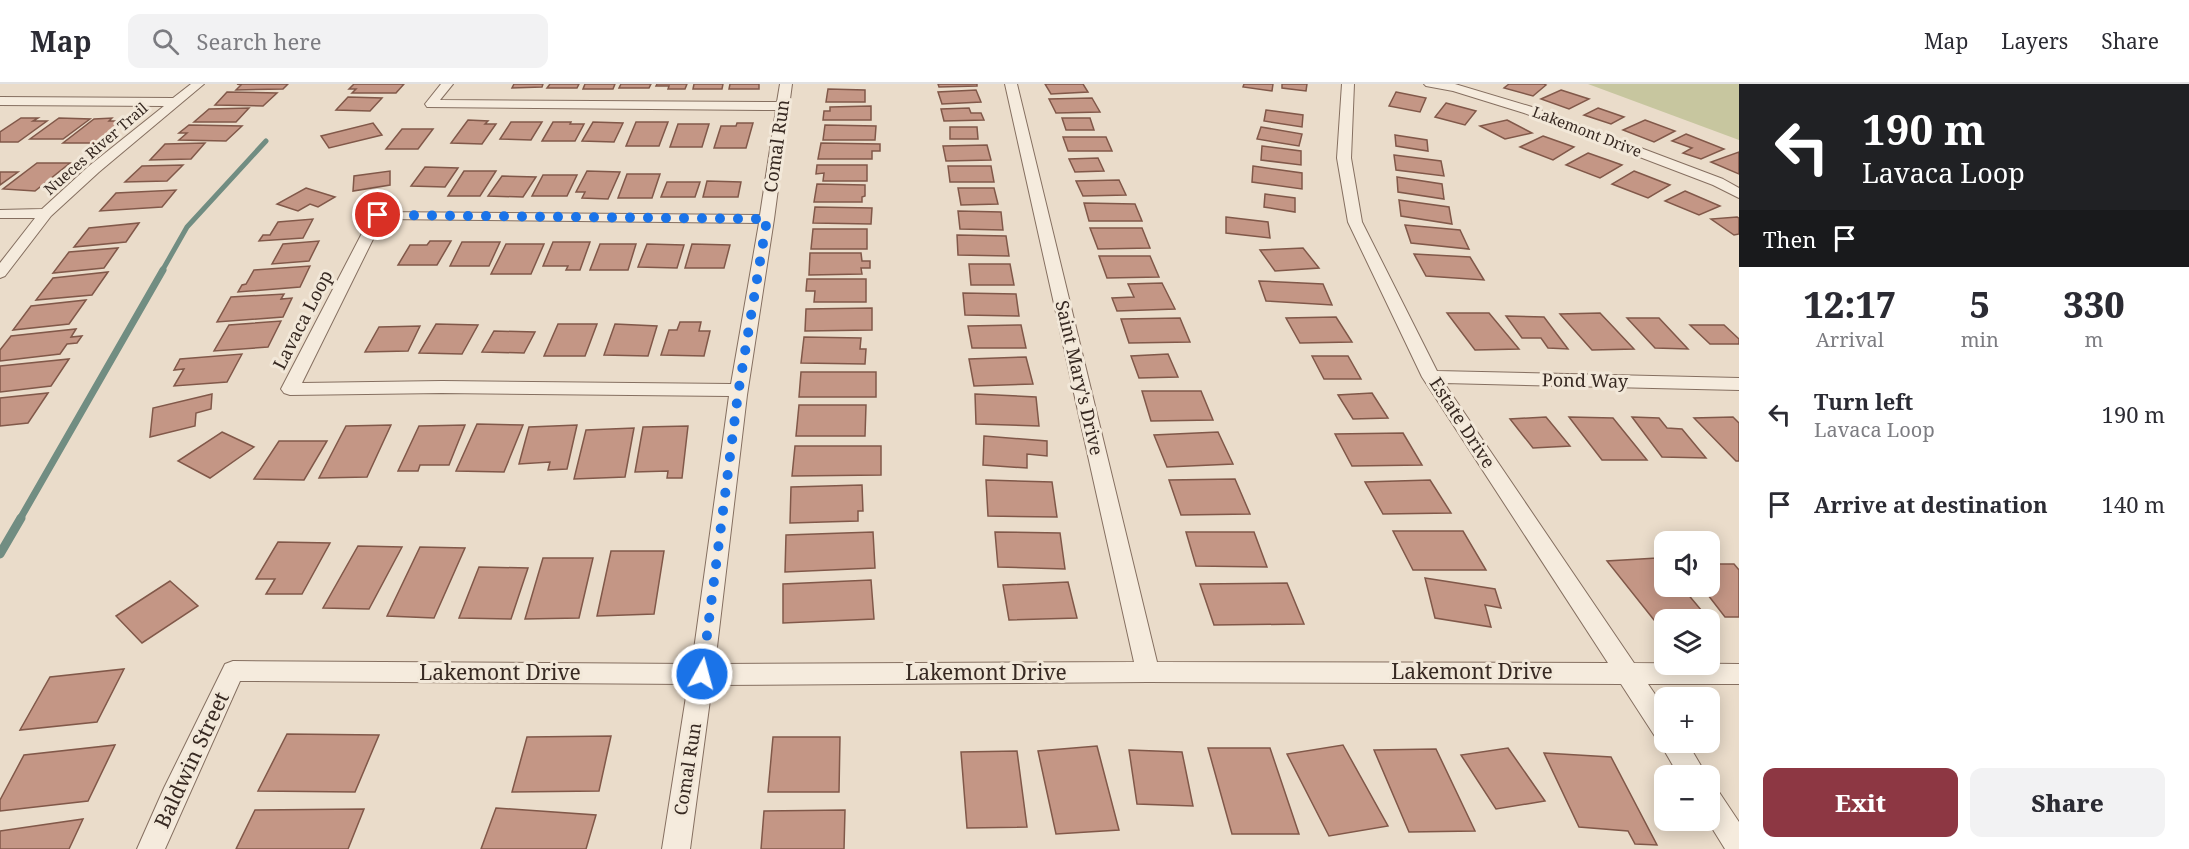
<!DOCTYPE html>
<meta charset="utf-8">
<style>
body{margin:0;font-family:"Noto Serif",serif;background:#f2f2f3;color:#2b2b33;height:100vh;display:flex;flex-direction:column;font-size:22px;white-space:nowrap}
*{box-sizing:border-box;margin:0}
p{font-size:20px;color:#7c7c81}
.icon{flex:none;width:33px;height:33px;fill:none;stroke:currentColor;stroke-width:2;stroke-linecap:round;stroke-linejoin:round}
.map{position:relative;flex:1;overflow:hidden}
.side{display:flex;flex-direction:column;background:#fff;width:450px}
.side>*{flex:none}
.guide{background:#202124;color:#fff;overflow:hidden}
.tools{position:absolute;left:1654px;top:447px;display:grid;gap:12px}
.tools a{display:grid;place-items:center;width:66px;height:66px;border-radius:12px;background:#fff;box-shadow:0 3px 15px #0003;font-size:30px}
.pin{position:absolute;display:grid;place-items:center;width:51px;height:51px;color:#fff;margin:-26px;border:3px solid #fff;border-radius:50%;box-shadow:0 2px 6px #0007}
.me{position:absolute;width:66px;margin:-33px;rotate:7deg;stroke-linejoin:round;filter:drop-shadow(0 0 4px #0008)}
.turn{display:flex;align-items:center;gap:21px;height:126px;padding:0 24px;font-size:27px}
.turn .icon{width:78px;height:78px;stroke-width:2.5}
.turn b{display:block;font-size:42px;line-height:51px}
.then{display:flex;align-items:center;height:57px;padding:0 24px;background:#0003;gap:12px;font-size:22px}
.eta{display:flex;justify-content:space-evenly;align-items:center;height:102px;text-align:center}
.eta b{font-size:36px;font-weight:800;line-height:42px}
.action{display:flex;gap:12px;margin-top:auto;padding:12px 24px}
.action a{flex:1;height:69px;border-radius:12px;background:#8d3743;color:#fff;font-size:24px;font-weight:800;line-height:69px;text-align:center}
.action a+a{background:#f2f2f3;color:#2b2b33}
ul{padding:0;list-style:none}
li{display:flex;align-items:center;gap:18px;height:90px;padding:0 24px}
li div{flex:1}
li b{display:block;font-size:22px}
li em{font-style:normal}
header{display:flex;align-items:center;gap:36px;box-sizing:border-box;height:84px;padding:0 30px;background:#fff;border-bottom:2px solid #e1e1e2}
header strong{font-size:28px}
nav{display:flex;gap:33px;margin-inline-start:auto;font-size:21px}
.search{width:420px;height:54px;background:#f2f2f3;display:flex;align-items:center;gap:15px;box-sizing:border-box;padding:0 21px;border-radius:12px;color:#7c7c81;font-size:22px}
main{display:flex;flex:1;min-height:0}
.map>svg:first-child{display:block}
.green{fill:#c7c69f}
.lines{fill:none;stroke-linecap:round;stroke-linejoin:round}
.stream-far2{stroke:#718d82;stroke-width:5}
.stream-far1{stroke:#718d82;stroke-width:7}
.stream{stroke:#718d82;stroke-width:9}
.building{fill:#c49685;stroke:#815849;stroke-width:1.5}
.street-casing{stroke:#856f60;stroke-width:2}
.street{fill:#f5ebdd;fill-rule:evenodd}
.route{stroke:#1a73e8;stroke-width:10;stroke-dasharray:0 18}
.labels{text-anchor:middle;stroke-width:6;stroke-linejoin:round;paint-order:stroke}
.far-street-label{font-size:15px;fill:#372922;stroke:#f2e8d9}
.street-label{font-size:18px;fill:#372922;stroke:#f2e8d9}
.near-street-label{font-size:21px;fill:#372922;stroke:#f2e8d9}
</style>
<header>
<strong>Map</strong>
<div class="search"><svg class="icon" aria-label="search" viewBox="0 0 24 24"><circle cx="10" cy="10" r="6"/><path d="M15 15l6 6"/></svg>Search here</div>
<nav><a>Map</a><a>Layers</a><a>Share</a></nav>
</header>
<main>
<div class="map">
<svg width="1739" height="765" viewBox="0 0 1739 765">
<rect width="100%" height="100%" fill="#eadcca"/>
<polygon class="green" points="1589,0 1739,0 1739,56 1588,0"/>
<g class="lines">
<polyline class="stream-far2" points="162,187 187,143 266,57"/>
<polyline class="stream-far1" points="20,435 163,186"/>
<polyline class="stream" points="0,470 21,434"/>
</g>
<g class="building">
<polygon points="288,0 283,5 236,6 241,1 237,0"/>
<polygon points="354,0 404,0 396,9 352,9 356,5 349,5"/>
<polygon points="514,0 543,0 542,3 512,4"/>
<polygon points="550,0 579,0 577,4 547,4"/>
<polygon points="585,0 615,0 613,5 583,5"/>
<polygon points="621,0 651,0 649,4 619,4"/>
<polygon points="657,0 687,0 685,5 668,5 669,2 656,2"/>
<polygon points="694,0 723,0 722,5 693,5"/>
<polygon points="730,0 759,0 759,5 729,5"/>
<polygon points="938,0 977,0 977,2 939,3"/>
<polygon points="1045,0 1083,0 1088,8 1051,10"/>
<polygon points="1244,0 1273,0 1272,7 1243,3"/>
<polygon points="1282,0 1307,0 1306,7 1282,4"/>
<polygon points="1509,0 1544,0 1546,1 1533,12 1504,4"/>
<polygon points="828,5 865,6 865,18 826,18"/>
<polygon points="976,6 981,18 942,20 938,8"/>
<polygon points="1561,6 1589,15 1569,25 1541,15"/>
<polygon points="227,8 277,9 263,22 215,21"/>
<polygon points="1396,8 1426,14 1420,28 1389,22"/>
<polygon points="348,13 382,14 370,27 336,26"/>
<polygon points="1092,14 1100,28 1056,29 1049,15"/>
<polygon points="1446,19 1476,27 1465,41 1435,33"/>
<polygon points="871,22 871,36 823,36 824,27 830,27 830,23"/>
<polygon points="249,24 236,38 194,38 209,25"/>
<polygon points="969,24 971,29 981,29 984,36 944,37 941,25"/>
<polygon points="1598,24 1624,33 1611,40 1584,31"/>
<polygon points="1266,26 1303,31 1302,43 1264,37"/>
<polygon points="21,34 38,34 33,37 47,37 18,58 0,58 0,48"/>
<polygon points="59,34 90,35 63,55 30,55"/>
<polygon points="112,34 109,37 123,37 95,59 63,59 94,35"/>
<polygon points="1062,34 1090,34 1094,46 1066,46"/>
<polygon points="468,36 488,37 485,40 496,40 482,60 451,59"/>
<polygon points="1507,36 1532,49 1505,55 1480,42"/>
<polygon points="1645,36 1675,47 1654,58 1623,46"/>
<polygon points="511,38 542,38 531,56 500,55"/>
<polygon points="553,38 571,38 570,40 584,40 575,57 542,57"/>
<polygon points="593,38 623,39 614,58 582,57"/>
<polygon points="636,38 668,38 659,62 626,62"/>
<polygon points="373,39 382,51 329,64 321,52"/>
<polygon points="737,39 753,39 746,64 714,64 721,42 736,42"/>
<polygon points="678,40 709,40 702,63 670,63"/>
<polygon points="189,41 242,42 226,57 179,56 187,49 179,49"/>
<polygon points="825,41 876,42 875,56 823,56"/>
<polygon points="950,43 977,43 978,55 950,55"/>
<polygon points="1261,43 1302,50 1299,62 1257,55"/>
<polygon points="402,45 433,45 418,65 386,65"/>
<polygon points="1686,50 1724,65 1701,75 1683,69 1692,64 1672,57"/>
<polygon points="1395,51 1427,56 1428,67 1396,62"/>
<polygon points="1543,52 1574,63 1553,76 1520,63"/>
<polygon points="1063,53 1106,53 1112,67 1068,67"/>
<polygon points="205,59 191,75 150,76 165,60"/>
<polygon points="821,59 880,60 880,67 872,67 872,75 818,75"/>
<polygon points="987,61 991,76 946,77 943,62"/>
<polygon points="1262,62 1301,67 1301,81 1261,76"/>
<polygon points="1739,68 1739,90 1711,78"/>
<polygon points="1588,69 1622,81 1600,94 1566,81"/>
<polygon points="1394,71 1441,77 1444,92 1396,86"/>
<polygon points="1098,74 1104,87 1075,88 1069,75"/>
<polygon points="37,79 70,79 35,107 3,105"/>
<polygon points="183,81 167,97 125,98 142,82"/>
<polygon points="817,81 867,81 867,97 823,97 824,89 816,90"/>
<polygon points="948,82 991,82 994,98 950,98"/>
<polygon points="1253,82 1302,89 1302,105 1252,98"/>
<polygon points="425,83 458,84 445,103 411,102"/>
<polygon points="390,87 390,101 353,107 354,92"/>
<polygon points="464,87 496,87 480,112 448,112"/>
<polygon points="587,87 620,88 608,115 582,114 585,108 576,108"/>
<polygon points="1634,87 1670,101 1648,114 1612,100"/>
<polygon points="0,88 18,88 0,101"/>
<polygon points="627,90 660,90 652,114 618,114"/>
<polygon points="543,91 577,91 567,112 532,112"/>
<polygon points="502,92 536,93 523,113 488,112"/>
<polygon points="1397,93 1442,100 1444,115 1398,108"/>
<polygon points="1119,96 1126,111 1083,112 1076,97"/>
<polygon points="707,97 741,98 738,113 703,113"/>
<polygon points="667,98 700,98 695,113 661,113"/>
<polygon points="817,100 865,101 865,112 862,113 862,118 814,118"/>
<polygon points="306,104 335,113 318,123 310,120 298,127 277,120"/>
<polygon points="958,104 994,104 998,120 961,121"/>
<polygon points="176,106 162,123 100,127 116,109"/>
<polygon points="1685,107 1720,122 1699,131 1665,117"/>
<polygon points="1265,110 1295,114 1295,128 1264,123"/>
<polygon points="1399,116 1449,123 1452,140 1401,132"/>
<polygon points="1084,119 1135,120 1142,137 1089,137"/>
<polygon points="815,123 872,124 871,140 813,139"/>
<polygon points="958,127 1001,128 1003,146 960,145"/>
<polygon points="1226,133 1268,138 1270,154 1226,149"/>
<polygon points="1737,133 1739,134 1739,150 1734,151 1711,135"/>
<polygon points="313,135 303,154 259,157 263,151 270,151 278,138"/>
<polygon points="139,139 126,158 74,163 89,144"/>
<polygon points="1405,141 1460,146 1469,165 1411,159"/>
<polygon points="1090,144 1142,144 1150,164 1098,165"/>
<polygon points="813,145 867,145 867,165 811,165"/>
<polygon points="957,151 1006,152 1009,172 958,171"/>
<polygon points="319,157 309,177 272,180 283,160"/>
<polygon points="430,157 451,157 437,181 398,181 410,161 427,161"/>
<polygon points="462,158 500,158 489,182 450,182"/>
<polygon points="553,158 590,158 580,186 566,186 568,182 543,182"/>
<polygon points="506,160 544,160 531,190 491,190"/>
<polygon points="600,160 636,160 628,186 590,186"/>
<polygon points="647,160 684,161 677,184 638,183"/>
<polygon points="692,160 730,161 724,184 685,184"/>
<polygon points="118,164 104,184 53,189 69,168"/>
<polygon points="1303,164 1319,184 1275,187 1260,166"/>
<polygon points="810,169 861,169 862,177 870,177 870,184 861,184 862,190 809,191"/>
<polygon points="1414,170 1470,173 1484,196 1426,192"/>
<polygon points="1099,172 1150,172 1159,193 1107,194"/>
<polygon points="969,180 1010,180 1014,201 971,201"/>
<polygon points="310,182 300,203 238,208 242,201 246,200 254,186"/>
<polygon points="108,188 92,211 36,216 53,194"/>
<polygon points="807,195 866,195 866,218 814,218 815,207 806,207"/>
<polygon points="1259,197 1323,200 1332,221 1266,217"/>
<polygon points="1162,199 1175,225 1117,227 1112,214 1134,213 1128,200"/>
<polygon points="963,209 1016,210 1019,232 965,231"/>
<polygon points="284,210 281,215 292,214 283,233 217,238 231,213"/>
<polygon points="86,216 69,240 13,246 31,222"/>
<polygon points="872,224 872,246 805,247 806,225"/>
<polygon points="1447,229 1489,229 1519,265 1475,266"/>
<polygon points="1600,229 1634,265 1592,266 1560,230"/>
<polygon points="1506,232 1544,233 1568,265 1548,264 1541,254 1522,254"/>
<polygon points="1336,233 1352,258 1300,259 1286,234"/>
<polygon points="1180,234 1190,258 1129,259 1121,235"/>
<polygon points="1627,234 1659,234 1688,265 1655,264"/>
<polygon points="281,237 268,263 214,267 229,241"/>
<polygon points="680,238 701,238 699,247 710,247 704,272 661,271 669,246 677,246"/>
<polygon points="436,240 478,241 462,270 419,269"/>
<polygon points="558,240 597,240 585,272 544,272"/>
<polygon points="615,240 657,242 648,272 604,271"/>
<polygon points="1021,241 1026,264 972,264 968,242"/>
<polygon points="1690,241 1724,241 1739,255 1739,260 1710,260"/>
<polygon points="420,242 408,267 365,268 379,243"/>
<polygon points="76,245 71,253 82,252 77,259 67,260 60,270 0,277 0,266 11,252"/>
<polygon points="494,247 535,248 524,269 482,268"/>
<polygon points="804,253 861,254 860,265 866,265 865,280 801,279"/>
<polygon points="242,270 227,298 174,302 184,285 174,286 180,275"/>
<polygon points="1168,270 1178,293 1139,294 1131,272"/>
<polygon points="1312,272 1348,272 1361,295 1324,295"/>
<polygon points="1026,273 1033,300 974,302 969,275"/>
<polygon points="69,275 51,302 0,308 0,282"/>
<polygon points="801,288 876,288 876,313 799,313"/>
<polygon points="1142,307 1201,307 1213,336 1151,337"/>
<polygon points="48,309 28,339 0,342 0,314"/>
<polygon points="1372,309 1388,334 1353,335 1338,311"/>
<polygon points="212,310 211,325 196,329 195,342 150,353 153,324"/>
<polygon points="975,310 1036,313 1039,342 976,340"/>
<polygon points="799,321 866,321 865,352 796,352"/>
<polygon points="1546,333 1570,362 1533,364 1510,335"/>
<polygon points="1569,333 1613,334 1647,376 1602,376"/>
<polygon points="1632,333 1659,334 1667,344 1682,345 1706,374 1662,373"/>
<polygon points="1733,333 1739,339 1739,377 1736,377 1694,334"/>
<polygon points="477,340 523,341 504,388 456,387"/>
<polygon points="391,341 367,393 319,394 346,342"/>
<polygon points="465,341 449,381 420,381 418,387 398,387 419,342"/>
<polygon points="577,341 567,385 548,386 550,378 519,380 529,343"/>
<polygon points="688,342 682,394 667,394 668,387 635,388 643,343"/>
<polygon points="634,344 625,393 574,395 586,346"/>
<polygon points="222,348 254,363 210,394 178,377"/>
<polygon points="1218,348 1233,380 1167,383 1154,351"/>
<polygon points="1403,349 1422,381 1352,382 1335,350"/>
<polygon points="984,352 1047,357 1047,372 1027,370 1027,384 983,381"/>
<polygon points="279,357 327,357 304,396 254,395"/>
<polygon points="795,362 881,362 881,391 792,392"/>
<polygon points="1235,395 1250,430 1181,431 1169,396"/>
<polygon points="986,396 1052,398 1057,433 988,432"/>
<polygon points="1430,396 1451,429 1383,430 1365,398"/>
<polygon points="862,401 863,427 858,427 858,437 790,439 791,403"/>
<polygon points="1393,447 1463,447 1486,486 1413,486"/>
<polygon points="873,448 875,484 785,488 786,451"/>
<polygon points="995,448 1060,449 1065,485 998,483"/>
<polygon points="1186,448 1254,448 1267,483 1196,482"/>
<polygon points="278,458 330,459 302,510 266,510 275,495 256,495"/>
<polygon points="358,462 402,463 369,525 323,524"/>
<polygon points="420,463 465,464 434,534 387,532"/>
<polygon points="611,467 664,467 654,530 597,532"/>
<polygon points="543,474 593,474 579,534 525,535"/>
<polygon points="1657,474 1665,484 1665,502 1681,502 1707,533 1654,536 1607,477"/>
<polygon points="1710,480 1734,480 1739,486 1739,533 1725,533 1701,502 1710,502"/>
<polygon points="479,483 528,484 511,535 459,534"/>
<polygon points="1425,494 1495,505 1501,524 1485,521 1491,543 1435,534"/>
<polygon points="871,496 874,535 783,539 783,500"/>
<polygon points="170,497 198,522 142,559 116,532"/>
<polygon points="1068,498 1077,534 1009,536 1003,501"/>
<polygon points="1287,499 1304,540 1214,541 1200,500"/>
<polygon points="124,585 97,638 20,646 50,593"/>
<polygon points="287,650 379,651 355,708 258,707"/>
<polygon points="611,652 599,707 512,708 527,653"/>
<polygon points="773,653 840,653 839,708 768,708"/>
<polygon points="115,661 88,717 0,727 0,716 24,671"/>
<polygon points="1343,661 1388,742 1329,752 1287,670"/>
<polygon points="1097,662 1119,746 1056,750 1038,667"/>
<polygon points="1208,664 1270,664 1299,750 1232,750"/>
<polygon points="1508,664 1545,717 1496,725 1461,671"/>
<polygon points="1436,665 1475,747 1409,748 1374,666"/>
<polygon points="1129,666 1182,668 1193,722 1137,720"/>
<polygon points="1017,667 1027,743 967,744 961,668"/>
<polygon points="1544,669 1611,673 1657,761 1635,760 1628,747 1579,743"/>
<polygon points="496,724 596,731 586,765 481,765"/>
<polygon points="364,725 348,765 236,765 255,726"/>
<polygon points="845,726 844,765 761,765 764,727"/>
<polygon points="83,735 69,765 0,765 0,747"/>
</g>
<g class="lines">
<g class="street-casing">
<g id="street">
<polygon points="191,0 204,0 99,88 51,132 5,192 0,194 0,179 35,134 0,134 0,126 42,125 89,82 164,22 0,21 0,13 173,14"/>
<path d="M441,0h12l-13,16 337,2 3,-18h12l-18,135 -27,176 -32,269 419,-2 -129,-578h12l140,578 451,1 -186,-286 -74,-155 -11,-64 5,-74h12l-3,74 11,64 75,149 302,7v12l-295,-7 190,280 105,1v20h-91l17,25v33h22l20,34h-28l-15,-26 -3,-10 -5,-2 -35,-54 -473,-2 -436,3 -22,164h-28l26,-165 -448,-3 -75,168h-28l27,-61 61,-124 8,-3 459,3 37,-268 -287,-3 -152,2 -6,-2 -3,-4 92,-177 387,3 16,-105 -349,-3 -2,-3zM383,135l376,4 -28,161 -289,-3 -140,2z"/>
<polygon points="1424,0 1455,0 1532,23 1723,95 1739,104 1739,114 1713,101 1524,29 1453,7 1426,2"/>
<polygon points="1710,704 1719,708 1739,738 1739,765 1725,765 1707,736 1710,736"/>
</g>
</g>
<use href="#street" class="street"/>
</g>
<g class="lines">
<polyline class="route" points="378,131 767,135 738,310 702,590"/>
</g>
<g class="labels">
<g class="far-street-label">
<text transform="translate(1587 48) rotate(21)" y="5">Lakemont Drive</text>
<text transform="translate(96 65) rotate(-41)" y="5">Nueces River Trail</text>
</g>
<g class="street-label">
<text transform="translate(777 62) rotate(-82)" y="6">Comal Run</text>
<text transform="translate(303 236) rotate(-63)" y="6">Lavaca Loop</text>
<text transform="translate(1079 294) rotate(77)" y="6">Saint Mary's Drive</text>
<text transform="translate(1585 297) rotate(1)" y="6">Pond Way</text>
<text transform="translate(1462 339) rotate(57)" y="6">Estate Drive</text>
<text transform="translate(688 685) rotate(-81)" y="6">Comal Run</text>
</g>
<g class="near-street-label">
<text x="1472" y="595">Lakemont Drive</text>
<text x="500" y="596">Lakemont Drive</text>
<text x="986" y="596">Lakemont Drive</text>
<text transform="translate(192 676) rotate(-65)" y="7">Baldwin Street</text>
</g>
</g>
</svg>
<div class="tools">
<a><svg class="icon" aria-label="sound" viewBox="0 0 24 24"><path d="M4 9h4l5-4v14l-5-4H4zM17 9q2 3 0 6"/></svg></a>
<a><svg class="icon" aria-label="layers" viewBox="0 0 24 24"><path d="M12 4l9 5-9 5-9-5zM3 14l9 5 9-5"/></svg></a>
<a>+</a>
<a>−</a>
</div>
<div class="pin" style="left:378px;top:131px;background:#d93025"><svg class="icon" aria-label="arrive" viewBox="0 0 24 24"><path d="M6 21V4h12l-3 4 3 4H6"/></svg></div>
<svg class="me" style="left:702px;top:590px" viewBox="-20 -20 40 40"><circle r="17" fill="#1a73e8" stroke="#fff" stroke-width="3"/><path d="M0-11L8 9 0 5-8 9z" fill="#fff"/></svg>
</div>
<section class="side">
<div class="guide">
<div class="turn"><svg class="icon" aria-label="left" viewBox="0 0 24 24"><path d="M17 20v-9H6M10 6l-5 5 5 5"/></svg><div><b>190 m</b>Lavaca Loop</div></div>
<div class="then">Then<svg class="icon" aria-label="arrive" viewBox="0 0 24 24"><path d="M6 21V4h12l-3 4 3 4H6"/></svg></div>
</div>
<div class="eta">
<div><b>12:17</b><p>Arrival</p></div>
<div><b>5</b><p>min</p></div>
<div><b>330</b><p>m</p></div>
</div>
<ul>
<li><svg class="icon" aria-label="left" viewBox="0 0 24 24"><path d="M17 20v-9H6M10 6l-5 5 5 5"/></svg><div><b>Turn left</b><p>Lavaca Loop</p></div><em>190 m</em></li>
<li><svg class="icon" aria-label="arrive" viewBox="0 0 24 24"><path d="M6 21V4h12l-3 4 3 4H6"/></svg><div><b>Arrive at destination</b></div><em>140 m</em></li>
</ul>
<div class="action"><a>Exit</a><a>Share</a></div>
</section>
</main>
